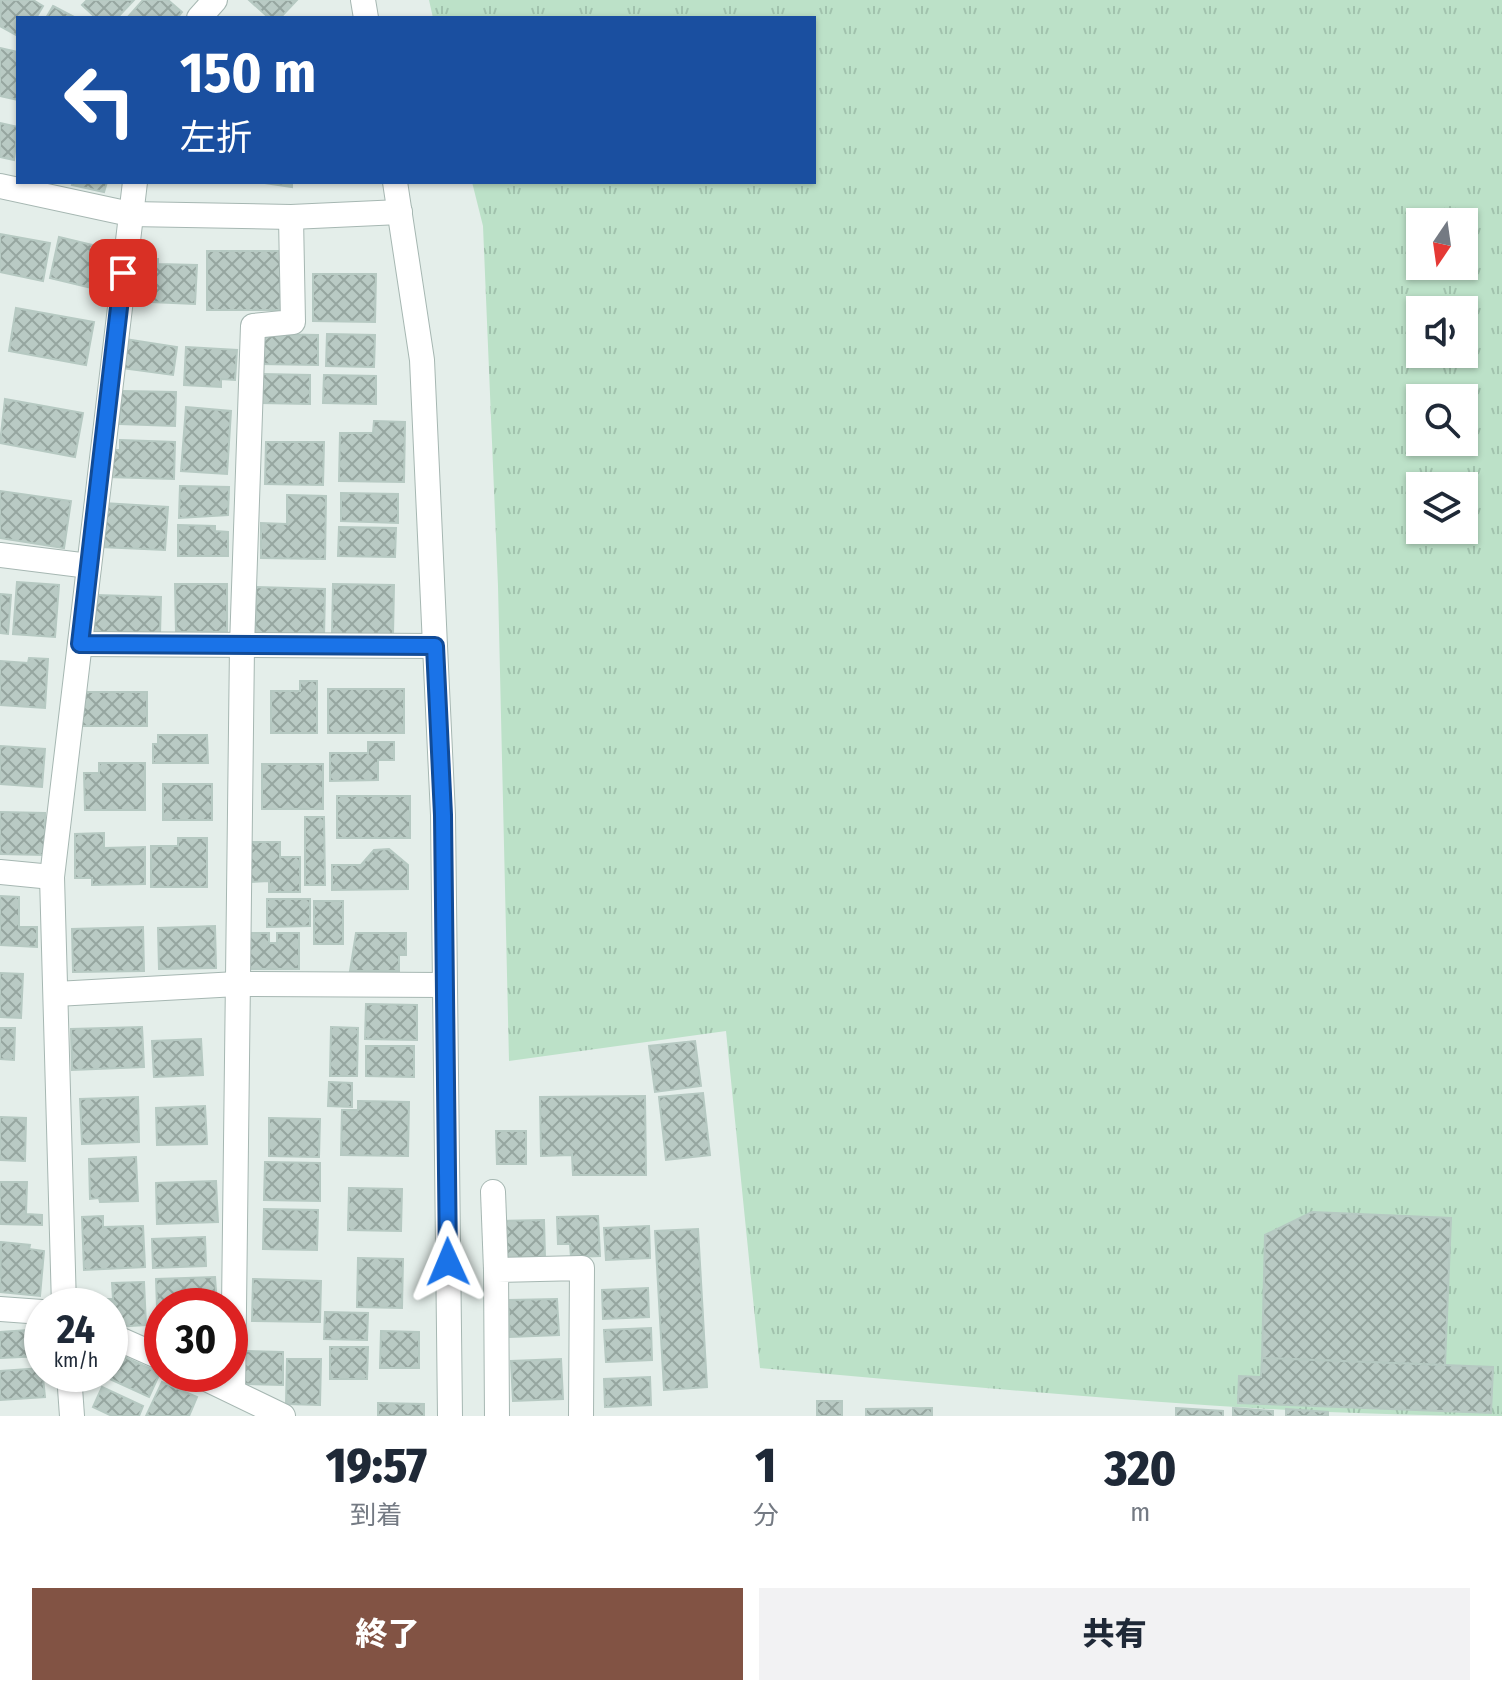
<!DOCTYPE html>
<html lang="ja">
<meta charset="utf-8">
<style>
body{margin:0;font-family:"Fira Sans Condensed","Noto Sans JP",sans-serif;background:#f2f2f3;color:#1f2937;height:100vh;display:flex;flex-direction:column;font-size:30px;white-space:nowrap}
*{box-sizing:border-box;margin:0}
p{font-size:26px;color:#747a83}
.icon{flex:none;width:44px;height:44px;fill:none;stroke:currentColor;stroke-width:2;stroke-linecap:round;stroke-linejoin:round}
.map{position:relative;height:1416px;overflow:hidden}
.drawer{display:flex;flex-direction:column;background:#fff;flex:1}
.drawer>*{flex:none}
.banner{position:absolute;left:16px;top:16px;width:800px;height:168px;border-radius:0px;box-shadow:0 2px 6px #0004;background:#1a4fa0;color:#fff;overflow:hidden}
.needle{width:52px;rotate:193deg}
.fabs{position:absolute;left:1406px;top:208px;display:grid;gap:16px}
.fabs a{display:grid;place-items:center;width:72px;height:72px;border-radius:0px;background:#fff;box-shadow:0 2px 6px #0004;font-size:40px}
.speed{position:absolute;left:24px;top:1288px;display:flex;gap:16px;font-size:40px;font-weight:700;text-align:center}
.speed>*{display:grid;place-content:center;width:104px;height:104px;border-radius:50%;background:#fff;box-shadow:0 2px 6px #0004;line-height:1}
.speed small{font-size:20px;font-weight:400}
.speed .limit{border:12px solid #d22;background:#fff;color:#111}
.pin{position:absolute;display:grid;place-items:center;width:68px;height:68px;color:#fff;margin:-34px;border-radius:16px;box-shadow:0 4px 12px #0006}
.me{position:absolute;width:88px;margin:-44px;rotate:359deg;stroke-linejoin:round;filter:drop-shadow(0 0 6px #0008)}
.turn{display:flex;align-items:center;gap:28px;height:168px;padding:0 32px;font-size:36px}
.turn .icon{width:104px;height:104px;stroke-width:2.5}
.turn b{display:block;font-size:56px;line-height:68px}
.eta{display:flex;justify-content:space-evenly;align-items:center;height:136px;text-align:center}
.eta b{font-size:48px;font-weight:800;line-height:56px}
.action{display:flex;gap:16px;margin-top:auto;padding:16px 32px}
.action a{flex:1;height:92px;border-radius:0px;background:#825344;color:#fff;font-size:32px;font-weight:800;line-height:92px;text-align:center}
.action a+a{background:#f2f2f3;color:#1f2937}
.map>svg:first-child{display:block}
.grass{fill:url(#grass-tufts);fill-rule:evenodd}
.building{fill:url(#building-cross-hatch);stroke:#b6c9c2;stroke-width:2}
.lines{fill:none;stroke-linecap:round;stroke-linejoin:round}
.street-casing{stroke:#a6b7b2;stroke-width:26}
.street{stroke:#fff;stroke-width:24}
.route-casing{stroke:#114b97;stroke-width:20}
.route{stroke:#1a73e8;stroke-width:14}
</style>
<div class="map">
<svg width="1502" height="1416" viewBox="0 0 1502 1416">
<defs>
<pattern id="grass-tufts" width="24" height="20" patternUnits="userSpaceOnUse" patternTransform="scale(2)"><rect width="24" height="20" fill="#bce1c8"/><path d="M3 7l-1-3M5 7V3M7 7l1-3M15 17l-1-3M17 17v-4M19 17l1-3" fill="none" stroke="#a1c2ad"/></pattern>
<pattern id="building-cross-hatch" width="8" height="8" patternUnits="userSpaceOnUse" patternTransform="scale(2)"><rect width="8" height="8" fill="#b9cac4"/><path d="M0 0l8 8M0 8l8-8" fill="none" stroke="#96a6a0"/></pattern>
</defs>
<rect width="100%" height="100%" fill="#e4eeea"/>
<path class="grass" d="M429,0h1073v1416c-247,0 -495,-27 -742,-48l-34,-337 -217,30 -11,-475 -15,-360 -11,-44h342v-164h-381zM1420,222h44v44h-44zM1420,310h44v44h-44zM1420,398h44v44h-44zM1420,486h44v44h-44z"/>
<g class="building">
<polygon points="1,0 33,0 43,6 36,18 18,18 18,36 0,26"/>
<polygon points="87,0 134,0 117,18 96,18 82,5"/>
<polygon points="143,0 168,0 182,12 177,18 127,18"/>
<polygon points="249,0 297,0 280,18 269,18"/>
<polygon points="53,6 76,18 46,18"/>
<polygon points="0,48 18,52 18,100 0,96"/>
<polygon points="0,123 18,127 14,160 0,157"/>
<polygon points="73,182 107,182 104,192 72,185"/>
<polygon points="258,182 292,182 292,187"/>
<polygon points="0,234 50,243 43,281 0,272"/>
<polygon points="59,237 105,248 96,289 50,278"/>
<polygon points="207,251 282,251 283,310 207,310"/>
<polygon points="140,259 158,259 158,264 197,265 195,304 151,302 151,286 139,286"/>
<polygon points="313,274 376,274 375,322 313,321"/>
<polygon points="16,308 94,322 86,365 9,351"/>
<polygon points="262,334 318,335 318,365 261,364"/>
<polygon points="327,334 375,335 374,367 326,366"/>
<polygon points="125,339 177,347 173,375 121,368"/>
<polygon points="186,347 237,350 235,380 221,379 221,387 184,385"/>
<polygon points="262,374 310,375 310,404 261,403"/>
<polygon points="324,375 376,376 376,404 323,403"/>
<polygon points="121,391 176,392 175,426 120,424"/>
<polygon points="5,399 83,413 75,457 0,443"/>
<polygon points="186,407 231,411 227,474 181,471"/>
<polygon points="374,421 405,422 404,482 339,481 340,433 373,433"/>
<polygon points="120,440 175,442 174,479 107,477 108,450 120,450"/>
<polygon points="266,442 324,442 323,485 265,484"/>
<polygon points="180,486 229,487 228,515 179,518"/>
<polygon points="0,491 71,501 64,548 0,538"/>
<polygon points="341,493 398,494 398,523 341,521"/>
<polygon points="287,495 326,496 325,559 261,558 261,523 287,524"/>
<polygon points="103,503 168,507 165,550 101,547"/>
<polygon points="178,525 215,526 215,531 228,532 228,556 178,556"/>
<polygon points="339,527 396,528 395,557 338,556"/>
<polygon points="17,582 59,585 55,637 13,634"/>
<polygon points="175,584 227,584 227,632 176,632"/>
<polygon points="333,584 394,585 393,635 332,634"/>
<polygon points="256,587 325,589 324,638 255,636"/>
<polygon points="0,594 11,595 8,634 0,633"/>
<polygon points="95,595 161,597 160,635 94,632"/>
<polygon points="29,658 48,659 45,708 0,705 0,661 28,663"/>
<polygon points="300,681 317,681 317,733 271,733 271,691 300,691"/>
<rect x="328" y="689" width="76" height="44"/>
<polygon points="81,692 147,692 147,726 82,726"/>
<polygon points="158,735 207,735 208,763 153,763 153,744 158,744"/>
<polygon points="368,742 394,742 394,760 378,760 378,780 330,781 330,753 368,753"/>
<polygon points="0,746 45,749 42,787 0,784"/>
<polygon points="99,763 145,763 145,810 85,810 84,773 99,773"/>
<rect x="262" y="764" width="61" height="45"/>
<rect x="163" y="784" width="49" height="36"/>
<rect x="337" y="796" width="73" height="42"/>
<polygon points="0,812 45,813 45,855 0,854"/>
<polygon points="305,817 324,817 325,885 305,885"/>
<polygon points="104,833 104,848 145,847 145,884 92,885 92,878 75,878 75,834"/>
<polygon points="178,838 207,838 207,887 151,887 151,846 178,846"/>
<polygon points="251,842 280,842 280,857 300,857 300,892 269,892 269,881 251,882"/>
<polygon points="389,849 408,865 408,889 332,890 332,865 361,865 374,850"/>
<polygon points="0,896 19,897 19,927 37,927 37,947 0,945"/>
<polygon points="267,899 310,899 310,926 267,927"/>
<rect x="314" y="901" width="29" height="43"/>
<polygon points="215,926 216,968 159,969 158,928"/>
<polygon points="143,927 144,971 73,972 72,929"/>
<polygon points="247,933 269,933 269,943 277,943 277,933 299,933 299,969 247,969"/>
<polygon points="356,933 406,933 406,955 399,955 399,971 350,971"/>
<polygon points="0,973 23,974 21,1018 0,1017"/>
<polygon points="366,1004 417,1005 417,1040 365,1039"/>
<polygon points="142,1027 144,1067 72,1070 71,1029"/>
<polygon points="331,1027 358,1028 357,1076 330,1076"/>
<polygon points="0,1028 15,1028 14,1060 0,1059"/>
<polygon points="201,1039 203,1075 154,1077 152,1041"/>
<polygon points="695,1041 701,1086 655,1092 649,1046"/>
<polygon points="366,1046 414,1046 414,1077 366,1076"/>
<polygon points="329,1082 352,1083 352,1107 328,1106"/>
<polygon points="703,1093 710,1155 666,1160 659,1097"/>
<polygon points="645,1096 646,1175 573,1175 572,1155 541,1156 540,1097"/>
<polygon points="138,1097 139,1142 82,1144 80,1099"/>
<polygon points="358,1101 409,1102 408,1156 341,1155 342,1110 358,1110"/>
<polygon points="205,1106 207,1144 157,1145 156,1108"/>
<polygon points="0,1117 26,1118 25,1161 0,1160"/>
<polygon points="269,1118 320,1119 319,1157 269,1156"/>
<polygon points="496,1131 526,1131 526,1164 497,1164"/>
<polygon points="136,1157 138,1201 100,1202 99,1198 90,1199 89,1159"/>
<polygon points="265,1162 320,1163 320,1201 264,1200"/>
<polygon points="216,1181 218,1222 157,1224 156,1183"/>
<polygon points="0,1182 27,1182 26,1214 42,1215 42,1225 0,1224"/>
<polygon points="349,1188 402,1189 401,1231 348,1230"/>
<polygon points="264,1209 318,1210 317,1250 263,1249"/>
<polygon points="1312,1212 1451,1218 1445,1365 1262,1358 1265,1235"/>
<polygon points="103,1216 103,1227 143,1226 145,1267 84,1270 82,1217"/>
<polygon points="598,1216 600,1256 571,1257 570,1244 558,1244 557,1217"/>
<polygon points="544,1220 545,1257 503,1258 501,1221"/>
<polygon points="649,1226 650,1258 606,1260 604,1228"/>
<polygon points="698,1229 707,1387 664,1390 655,1231"/>
<polygon points="205,1237 206,1266 153,1268 152,1239"/>
<polygon points="1,1242 30,1245 29,1249 44,1251 40,1296 0,1292"/>
<polygon points="358,1258 403,1259 402,1308 357,1307"/>
<polygon points="215,1277 217,1305 157,1307 156,1279"/>
<polygon points="253,1279 321,1281 320,1322 252,1321"/>
<polygon points="144,1282 146,1325 114,1327 114,1320 110,1320 110,1306 101,1306 100,1299 113,1299 112,1283"/>
<polygon points="648,1288 649,1317 603,1319 602,1290"/>
<polygon points="557,1299 559,1335 510,1337 508,1300"/>
<polygon points="325,1312 368,1313 367,1340 324,1339"/>
<polygon points="162,1322 162,1352 155,1352 154,1323"/>
<polygon points="651,1328 652,1360 606,1362 604,1330"/>
<polygon points="42,1329 42,1356 0,1358 0,1332"/>
<polygon points="381,1331 419,1332 419,1368 380,1368"/>
<polygon points="330,1347 368,1347 367,1379 330,1379"/>
<polygon points="245,1351 283,1352 283,1385 245,1384"/>
<polygon points="120,1355 160,1373 149,1397 99,1374 110,1374 110,1359 116,1362"/>
<polygon points="1262,1358 1493,1367 1491,1413 1238,1403 1239,1376 1261,1377"/>
<polygon points="287,1359 321,1359 320,1405 286,1404"/>
<polygon points="561,1359 563,1399 513,1401 511,1361"/>
<polygon points="42,1368 45,1397 0,1400 0,1371"/>
<polygon points="650,1377 651,1405 605,1407 604,1379"/>
<polygon points="162,1382 197,1397 189,1416 146,1416"/>
<polygon points="102,1387 143,1406 139,1416 112,1416 93,1407"/>
<rect x="817" y="1401" width="25" height="15"/>
<polygon points="378,1403 424,1404 424,1416 378,1416"/>
<polygon points="932,1408 932,1416 866,1416 866,1409"/>
<polygon points="1176,1408 1223,1411 1223,1416 1176,1416"/>
<polygon points="1233,1408 1273,1411 1273,1416 1233,1416"/>
<polygon points="1286,1409 1328,1412 1328,1416 1286,1416"/>
</g>
<g class="lines">
<g class="street-casing">
<g id="street">
<polyline points="363,0 366,18"/>
<polyline points="199,18 215,0"/>
<polyline points="395,182 422,360 435,646 443,815 450,1416"/>
<polyline points="0,186 130,214 291,217 400,212"/>
<polyline points="0,555 89,566"/>
<polyline points="80,644 435,646"/>
<polyline points="0,872 52,877"/>
<polyline points="56,994 237,984 444,985"/>
<polyline points="493,1192 496,1270"/>
<polyline points="64,1306 52,877 135,182"/>
<polyline points="0,1309 42,1312"/>
<polyline points="110,1335 162,1358"/>
<polyline points="69,1374 72,1416"/>
<polyline points="196,1374 283,1416"/>
<polyline points="233,1391 242,646 253,326 293,322 291,217"/>
<polyline points="497,1416 496,1270 582,1268 581,1416"/>
</g>
</g>
<use href="#street" class="street"/>
</g>
<g class="lines">
<g class="route-casing">
<polyline id="route" points="123,273 80,644 435,646 443,815 448,1262"/>
</g>
<use href="#route" class="route"/>
</g>
</svg>
<div class="fabs">
<a><svg class="needle" viewBox="-14 -14 28 28"><path d="M0-13l5 13h-10z" fill="#e53935"/><path d="M0 13l5-13h-10z" fill="#747a83"/></svg></a>
<a><svg class="icon" aria-label="sound" viewBox="0 0 24 24"><path d="M4 9h4l5-4v14l-5-4H4zM17 9q2 3 0 6"/></svg></a>
<a><svg class="icon" aria-label="search" viewBox="0 0 24 24"><circle cx="10" cy="10" r="6"/><path d="M15 15l6 6"/></svg></a>
<a><svg class="icon" aria-label="layers" viewBox="0 0 24 24"><path d="M12 4l9 5-9 5-9-5zM3 14l9 5 9-5"/></svg></a>
</div>
<div class="speed"><div>24<small>km/h</small></div><div class="limit">30</div></div>
<div class="pin" style="left:123px;top:273px;background:#d93025"><svg class="icon" aria-label="arrive" viewBox="0 0 24 24"><path d="M6 21V4h12l-3 4 3 4H6"/></svg></div>
<svg class="me" style="left:448px;top:1262px" viewBox="-20 -20 40 40"><path d="M0-17L14 15 0 8-14 15z" fill="#1a73e8" stroke="#fff" stroke-width="4"/></svg>
<div class="banner">
<div class="turn"><svg class="icon" aria-label="left" viewBox="0 0 24 24"><path d="M17 20v-9H6M10 6l-5 5 5 5"/></svg><div><b>150 m</b>左折</div></div>
</div>
</div>
<section class="drawer">
<div class="eta">
<div><b>19:57</b><p>到着</p></div>
<div><b>1</b><p>分</p></div>
<div><b>320</b><p>m</p></div>
</div>
<div class="action"><a>終了</a><a>共有</a></div>
</section>
